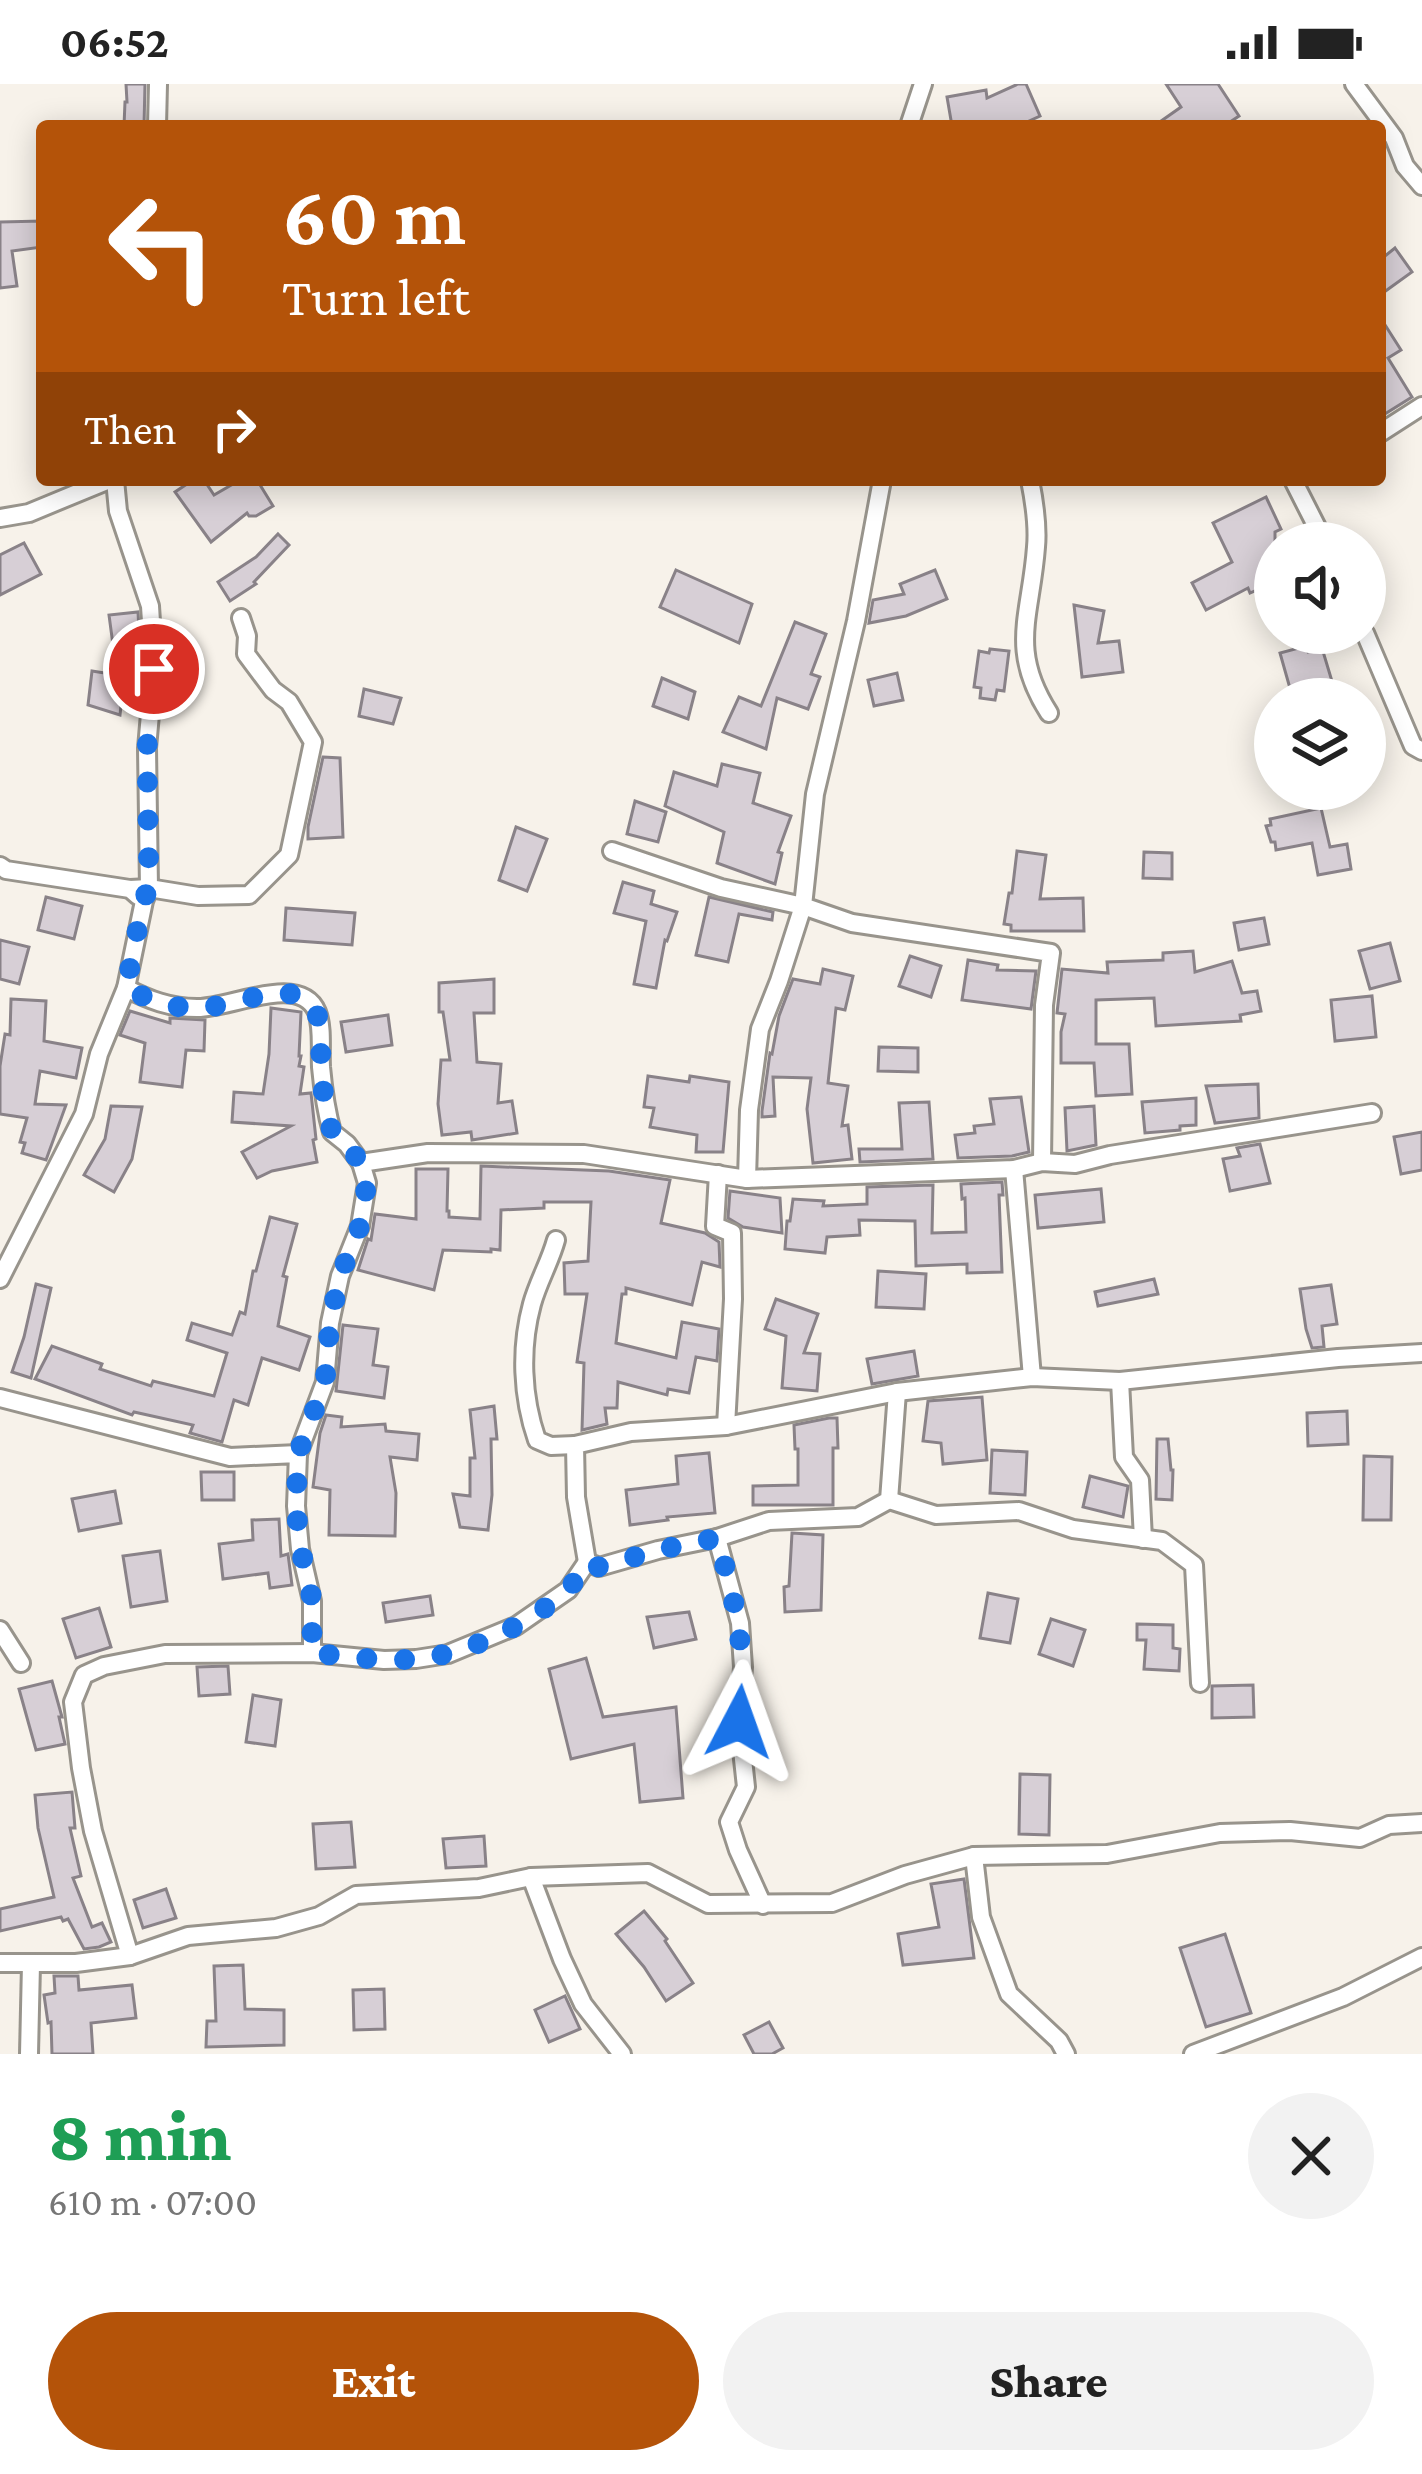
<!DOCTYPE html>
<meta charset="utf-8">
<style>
body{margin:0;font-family:"Crimson Pro",serif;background:#f2f2f2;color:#222;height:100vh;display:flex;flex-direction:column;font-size:45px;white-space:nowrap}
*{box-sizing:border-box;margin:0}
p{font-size:39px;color:#767676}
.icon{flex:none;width:66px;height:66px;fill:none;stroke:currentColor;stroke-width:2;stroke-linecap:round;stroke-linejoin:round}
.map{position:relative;height:1970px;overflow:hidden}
.details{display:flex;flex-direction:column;background:#fff;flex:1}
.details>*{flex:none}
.banner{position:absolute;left:36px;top:36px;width:1350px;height:366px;border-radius:12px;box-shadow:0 6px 30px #0003;background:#b45309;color:#fff;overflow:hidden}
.fabs{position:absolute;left:1254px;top:438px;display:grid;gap:24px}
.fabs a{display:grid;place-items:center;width:132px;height:132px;border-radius:50%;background:#fff;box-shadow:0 6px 30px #0003;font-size:60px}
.pin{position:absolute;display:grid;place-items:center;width:102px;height:102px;color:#fff;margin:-51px;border:6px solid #fff;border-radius:50%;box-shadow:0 3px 12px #0007}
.me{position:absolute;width:132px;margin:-66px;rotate:4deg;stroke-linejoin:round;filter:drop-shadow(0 0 9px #0008)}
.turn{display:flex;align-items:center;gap:42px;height:252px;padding:0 48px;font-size:54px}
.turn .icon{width:156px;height:156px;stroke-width:2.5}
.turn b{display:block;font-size:84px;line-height:102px}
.then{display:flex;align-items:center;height:114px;padding:0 48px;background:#0003;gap:24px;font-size:45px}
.round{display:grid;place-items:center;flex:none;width:126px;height:126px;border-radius:63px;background:#f2f2f2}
.overview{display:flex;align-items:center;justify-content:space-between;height:204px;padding:0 48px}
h1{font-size:72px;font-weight:800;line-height:90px;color:#1e9e55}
.button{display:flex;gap:24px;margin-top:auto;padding:24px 48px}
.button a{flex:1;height:138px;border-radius:72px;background:#b45309;color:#fff;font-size:48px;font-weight:800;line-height:138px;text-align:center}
.button a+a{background:#f2f2f2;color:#222}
.status{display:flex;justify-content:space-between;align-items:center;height:84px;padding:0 60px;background:#fff;direction:ltr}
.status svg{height:33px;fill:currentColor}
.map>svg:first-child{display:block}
.building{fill:#d7cfd6;stroke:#898288;stroke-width:3}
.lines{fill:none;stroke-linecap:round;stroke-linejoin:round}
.street-casing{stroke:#98948c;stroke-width:22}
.street{stroke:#fff;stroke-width:16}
.route{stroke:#1a73e8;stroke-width:21;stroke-dasharray:0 37.8}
</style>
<div class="status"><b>06:52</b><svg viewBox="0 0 49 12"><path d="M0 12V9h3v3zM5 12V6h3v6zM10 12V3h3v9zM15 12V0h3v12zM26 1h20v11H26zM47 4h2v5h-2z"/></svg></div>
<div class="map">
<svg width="1422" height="1970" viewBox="0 0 1422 1970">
<rect width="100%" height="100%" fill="#f7f2ea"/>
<g class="building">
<polygon points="126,0 145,0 144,42 124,42 125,18 127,18"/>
<polygon points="1018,0 1026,0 1040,32 1018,42 952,42 947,13 986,6 987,14"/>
<polygon points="1166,0 1218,0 1239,32 1224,42 1154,42 1181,23"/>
<polygon points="42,137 42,163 12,167 17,202 0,204 0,138"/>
<polygon points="1395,164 1412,188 1380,211 1380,176"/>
<polygon points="1380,233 1401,266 1388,274 1412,313 1380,333"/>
<polygon points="193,396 204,396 214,411 240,396 257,396 273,422 256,432 249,432 247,429 211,458 175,408"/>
<polygon points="1266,413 1281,445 1275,448 1275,498 1250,509 1248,504 1206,526 1192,499 1232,478 1213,439"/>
<polygon points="278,450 289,461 254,498 256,500 230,517 218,498 256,473"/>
<polygon points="24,459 41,490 0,511 0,471"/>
<polygon points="676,486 752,520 739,559 660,523"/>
<polygon points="935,486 947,515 906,532 869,539 873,516 904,510 900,500"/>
<polygon points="1074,521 1104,527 1098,559 1119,557 1123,588 1082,593"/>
<polygon points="138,528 140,566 127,566 120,631 88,621 92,587 117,591 109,531"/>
<polygon points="795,538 826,550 811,590 820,593 808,625 777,614 766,665 723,648 739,613 761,622"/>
<polygon points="1306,562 1308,568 1322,564 1334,604 1293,615 1280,569"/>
<polygon points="990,565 1009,567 1004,607 997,606 995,616 980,614 981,604 974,603 979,567 989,569"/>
<polygon points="897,589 903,616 874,622 868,596"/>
<polygon points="662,594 695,608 688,635 653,622"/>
<polygon points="364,605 401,614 393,640 359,632"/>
<polygon points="323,673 340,674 343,753 308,755 308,743"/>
<polygon points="722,680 760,689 753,719 791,732 778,768 782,769 775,800 717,779 724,748 665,722 674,688 717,702"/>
<polygon points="635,717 666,728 658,758 627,750"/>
<polygon points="1321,724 1330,763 1347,760 1351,785 1318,791 1312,759 1276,766 1275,758 1271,758 1266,742 1271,741 1270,735"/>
<polygon points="516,743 547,755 527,807 499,796"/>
<polygon points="1017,767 1046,771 1040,815 1083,814 1084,847 1011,847 1011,841 1004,840 1009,809 1012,809"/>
<polygon points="1144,768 1172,769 1172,795 1143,794"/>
<polygon points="623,798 654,807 651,820 677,828 667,857 665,856 656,904 634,900 646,837 614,829"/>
<polygon points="46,813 82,822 74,855 38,846"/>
<polygon points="709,813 773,828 772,836 739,830 728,878 696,871"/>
<polygon points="286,824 355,829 352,861 284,856"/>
<polygon points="1264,834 1269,860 1239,866 1234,839"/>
<polygon points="0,856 29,863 19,900 0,895"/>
<polygon points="1390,859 1400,897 1370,905 1359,867"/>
<polygon points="1193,867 1195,888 1232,877 1242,909 1257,907 1261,927 1240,931 1241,937 1156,942 1154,914 1096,916 1096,960 1129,960 1132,1010 1096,1012 1094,979 1061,979 1061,948 1065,930 1057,929 1062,885 1108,889 1107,878 1163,876 1163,869"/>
<polygon points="910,872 941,882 931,913 899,902"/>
<polygon points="968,876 998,881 997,886 1036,887 1031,925 962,916"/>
<polygon points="823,885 853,892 845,926 836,924 828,999 848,1002 842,1042 848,1041 852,1075 813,1079 807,1025 811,994 773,993 775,1032 762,1033 762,1027 770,969 772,970 779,932 793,895 820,900"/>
<polygon points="494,895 494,929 474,929 477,978 501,980 498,1019 512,1017 517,1049 472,1056 471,1048 442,1051 438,1020 441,976 450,976 443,928 439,928 439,899"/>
<polygon points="1372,912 1376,953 1335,957 1331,916"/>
<polygon points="11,915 46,917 44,957 82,964 76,994 40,987 35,1020 66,1021 46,1076 22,1069 25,1059 20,1058 27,1034 0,1030 0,982 5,950 10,951"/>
<polygon points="271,924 301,928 299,972 301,972 299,982 304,983 300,1010 311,1009 316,1055 313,1056 317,1078 272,1087 257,1094 242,1068 291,1042 232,1038 234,1008 263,1010 269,970"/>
<polygon points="130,927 170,939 170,934 205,936 204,967 186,966 182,1003 140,998 145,959 120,951"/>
<polygon points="388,931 392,961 346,968 341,938"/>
<polygon points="879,963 918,964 918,988 878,987"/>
<polygon points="648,992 689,998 690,992 729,998 723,1068 696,1068 697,1051 650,1043 654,1024 644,1023"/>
<polygon points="1258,1000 1259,1034 1215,1039 1206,1002"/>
<polygon points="1021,1013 1029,1068 1012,1072 958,1074 955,1051 975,1049 974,1042 994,1040 990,1015"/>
<polygon points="1196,1014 1196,1041 1180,1042 1180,1046 1145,1049 1142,1018"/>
<polygon points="929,1018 933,1075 860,1078 859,1065 902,1065 899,1019"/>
<polygon points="111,1022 142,1023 132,1075 114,1108 84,1091 105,1055"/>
<polygon points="1094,1022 1096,1061 1067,1067 1065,1024"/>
<polygon points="1422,1048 1422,1086 1401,1090 1394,1053"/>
<polygon points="1260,1060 1270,1099 1230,1107 1223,1075 1240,1072 1237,1064"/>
<polygon points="481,1082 609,1087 670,1096 661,1139 705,1149 719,1158 720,1183 702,1178 692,1221 626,1204 626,1210 622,1210 616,1259 676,1274 682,1238 719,1245 717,1277 696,1273 689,1309 668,1305 667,1311 618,1298 617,1324 605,1324 607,1340 582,1346 584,1279 577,1278 587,1210 565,1210 564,1179 588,1177 591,1118 544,1118 544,1124 501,1126 500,1166 491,1165 491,1168 443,1166 434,1206 358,1186 368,1155 371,1156 375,1130 416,1135 416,1085 448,1085 447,1127 449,1127 449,1133 480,1135"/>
<polygon points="1002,1098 1003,1111 999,1111 1002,1188 967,1189 967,1180 916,1182 915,1137 859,1136 860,1151 827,1153 825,1169 785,1165 787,1137 790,1137 793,1115 824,1117 823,1122 867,1120 867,1103 933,1101 932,1149 966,1148 965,1114 962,1115 961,1100"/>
<polygon points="1101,1105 1104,1138 1038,1144 1035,1111"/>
<polygon points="730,1107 780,1114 782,1149 743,1143 728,1134"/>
<polygon points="270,1133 297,1140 283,1192 287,1193 278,1242 310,1253 299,1286 262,1274 248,1321 234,1316 222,1358 190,1349 193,1341 134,1328 132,1331 35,1295 52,1262 102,1280 100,1285 151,1302 153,1297 214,1312 227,1269 187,1256 192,1239 232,1251 240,1228 245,1230 253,1187 256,1187"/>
<polygon points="878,1187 926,1190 924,1225 876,1223"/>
<polygon points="1154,1195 1158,1210 1098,1222 1095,1208"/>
<polygon points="36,1200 51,1204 31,1294 12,1288 24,1253"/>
<polygon points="1331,1201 1337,1240 1322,1242 1324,1263 1312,1264 1306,1245 1300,1205"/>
<polygon points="776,1215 818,1230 804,1269 820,1270 817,1307 782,1304 786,1252 765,1245"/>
<polygon points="343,1241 378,1245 373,1281 388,1283 384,1314 336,1307"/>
<polygon points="914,1267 918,1292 872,1300 867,1275"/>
<polygon points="982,1313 987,1376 943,1380 941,1359 923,1357 928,1317"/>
<polygon points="494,1322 497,1355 491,1355 492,1411 488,1446 460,1443 453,1410 470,1412 470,1374 475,1374 470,1326"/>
<polygon points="1347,1327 1348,1360 1308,1362 1307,1329"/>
<polygon points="326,1331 342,1333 341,1343 385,1340 386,1347 419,1350 417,1376 390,1373 396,1409 395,1452 329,1451 330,1406 313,1403 320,1349"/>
<polygon points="829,1334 837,1334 838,1364 833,1364 833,1421 753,1421 753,1402 798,1401 798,1365 795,1365 794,1341"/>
<polygon points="1157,1355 1168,1355 1171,1386 1173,1386 1172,1416 1156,1415"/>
<polygon points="992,1366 1027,1368 1025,1411 990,1409"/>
<polygon points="709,1369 715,1429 667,1433 668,1436 630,1441 626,1406 678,1400 676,1372"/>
<polygon points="1364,1372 1392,1373 1391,1436 1363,1436"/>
<polygon points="201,1388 234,1388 234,1416 202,1416"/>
<polygon points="1090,1392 1128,1402 1123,1433 1083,1423"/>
<polygon points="115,1407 121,1439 79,1447 72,1415"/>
<polygon points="279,1435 281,1472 288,1470 292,1501 270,1504 268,1489 223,1495 219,1460 253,1456 252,1436"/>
<polygon points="792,1449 823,1451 821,1526 785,1528 784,1503 789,1502"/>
<polygon points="160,1467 167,1517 131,1523 123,1472"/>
<polygon points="988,1509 1018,1515 1010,1559 980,1554"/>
<polygon points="430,1512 433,1531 386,1538 383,1519"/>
<polygon points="99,1524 111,1563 76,1574 63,1535"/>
<polygon points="689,1528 696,1555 654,1564 647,1533"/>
<polygon points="1051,1535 1085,1546 1073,1582 1039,1570"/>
<polygon points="1137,1540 1173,1541 1173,1564 1180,1565 1179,1587 1144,1585 1146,1556 1137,1556"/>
<polygon points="586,1574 603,1633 676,1623 683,1714 640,1718 634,1660 571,1675 549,1585"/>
<polygon points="228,1582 230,1610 199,1612 197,1583"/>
<polygon points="52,1597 62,1633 59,1633 65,1660 36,1666 19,1605"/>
<polygon points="1253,1601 1254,1633 1212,1634 1212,1602"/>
<polygon points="253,1611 281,1616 275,1662 246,1658"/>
<polygon points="1020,1690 1050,1691 1049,1751 1019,1750"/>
<polygon points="72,1708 75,1744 70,1744 81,1792 73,1794 92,1843 102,1839 111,1858 99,1863 84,1865 68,1835 63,1837 61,1833 0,1847 0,1825 54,1813 38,1744 35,1711"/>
<polygon points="351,1738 355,1783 316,1785 313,1740"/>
<polygon points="484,1752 486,1782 446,1784 443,1755"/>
<polygon points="964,1795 974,1874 903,1881 898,1850 939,1843 931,1800"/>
<polygon points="166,1805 176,1834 143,1844 134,1816"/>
<polygon points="644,1827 667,1855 665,1857 693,1899 666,1917 644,1883 616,1850"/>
<polygon points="1225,1850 1251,1929 1206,1943 1180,1864"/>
<polygon points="243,1881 245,1925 284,1926 284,1961 206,1963 207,1937 216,1937 214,1882"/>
<polygon points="54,1892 78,1892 79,1906 132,1901 136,1934 91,1939 93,1970 52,1970 51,1938 48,1939 44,1911 55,1909"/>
<polygon points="384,1905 385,1945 354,1946 353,1906"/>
<polygon points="565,1912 580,1945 549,1958 535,1926"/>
<polygon points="769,1938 783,1964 772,1970 754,1970 744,1951"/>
</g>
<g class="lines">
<g class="street-casing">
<g id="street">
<polyline points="1354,0 1394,54 1405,82 1422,102"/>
<polyline points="157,42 158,0"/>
<polyline points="909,42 923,0"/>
<polyline points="1380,349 1422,322"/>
<polyline points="882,396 856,537 815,710 803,822 852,839 1051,869 1044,921 1042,1078"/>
<path d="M1030,396c4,20 8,46 6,67 -5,69 -28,102 13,166"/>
<polyline points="1293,396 1325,459"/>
<polyline points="0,434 29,429 109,396"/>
<polyline points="1365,549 1413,662 1422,667"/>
<polyline points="612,767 721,804 803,822 779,897 760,945 749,1026 747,1095"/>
<polyline points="0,782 6,786 130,805 138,812"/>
<polyline points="130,805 149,804 198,812 249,811 289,771 313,658 289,618 273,606 246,570 247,552 241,534"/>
<path d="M126,904c23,12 44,20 71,20 32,1 103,-36 120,4 6,16 3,38 4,55 2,22 5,44 11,65l15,12 14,19 67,-10 156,1 163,25 267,-10 28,-7 33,2 35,-9 262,-42"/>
<polyline points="1014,1085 1032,1293"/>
<polyline points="718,1090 715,1142 732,1149 733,1215 726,1342"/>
<path d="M556,1156c-6,22 -18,42 -24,64 -12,44 -10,93 5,136l14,6 24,-1"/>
<polyline points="0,1195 84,1030 99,970 126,904 144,817 149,804 147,664 154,585 150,522 118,427 115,396"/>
<polyline points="1120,1297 1124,1373 1140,1396 1143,1455"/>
<polyline points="0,1314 230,1373 298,1370 296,1422 300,1465 312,1517 312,1569"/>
<polyline points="298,1370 325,1298 330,1239 340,1192 360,1142 367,1099 361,1079"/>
<polyline points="889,1416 936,1431 1019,1427 1073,1445 1162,1457 1194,1481 1200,1599"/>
<polyline points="711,1456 769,1437 858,1433 889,1416 897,1308"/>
<polyline points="0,1546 21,1579"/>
<polyline points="974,1772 981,1833 1009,1910 1059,1957 1066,1970"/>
<polyline points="531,1793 562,1875 583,1920 622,1970"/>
<polyline points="763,1821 738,1766 729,1738 746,1703 739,1638 743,1583 740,1539 717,1454 658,1466 599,1483 587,1478 576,1413 575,1361 631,1348 726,1342 897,1308 1032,1293 1120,1297 1338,1274 1422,1269"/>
<polyline points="130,1872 93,1747 81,1684 73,1618 84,1591 104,1582 165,1570 312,1569 384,1576 416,1575 448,1570 516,1542 568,1506 587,1478"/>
<polyline points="0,1879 76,1879 130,1872 188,1852 276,1844 319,1832 356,1811 479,1804 531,1793 648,1789 708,1820 832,1819 905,1791 974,1772 1107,1770 1220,1749 1290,1747 1360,1754 1389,1741 1422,1739"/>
<polyline points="29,1970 31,1880"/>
<polyline points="1193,1970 1343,1913 1422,1873"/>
</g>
</g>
<use href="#street" class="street"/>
</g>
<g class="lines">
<path class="route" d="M154,585l-7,79 2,140 -6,13 -17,87c23,12 44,20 70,20 34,1 105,-36 120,4 7,16 4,38 5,55 1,22 5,43 11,65l14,12 15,19 6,20 -7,43 -20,50 -10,46 -5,60 -27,72 -2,52 4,43 8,27 4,25v52c34,3 68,9 102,6 50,-3 114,-34 151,-67 9,-8 16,-20 22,-30l12,5 59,-17 59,-12c20,70 30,111 22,184"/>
</g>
</svg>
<div class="fabs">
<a><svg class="icon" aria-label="sound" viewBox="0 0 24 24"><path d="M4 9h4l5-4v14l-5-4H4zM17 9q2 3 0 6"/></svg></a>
<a><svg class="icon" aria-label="layers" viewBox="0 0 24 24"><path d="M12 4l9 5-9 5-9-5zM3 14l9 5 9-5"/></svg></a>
</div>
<div class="pin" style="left:154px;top:585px;background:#d93025"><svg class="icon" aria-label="arrive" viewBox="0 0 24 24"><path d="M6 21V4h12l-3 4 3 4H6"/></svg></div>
<svg class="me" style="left:739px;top:1638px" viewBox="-20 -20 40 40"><path d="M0-17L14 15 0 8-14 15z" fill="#1a73e8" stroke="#fff" stroke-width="4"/></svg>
<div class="banner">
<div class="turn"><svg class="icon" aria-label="left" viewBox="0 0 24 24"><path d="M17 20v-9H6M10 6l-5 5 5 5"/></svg><div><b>60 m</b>Turn left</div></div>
<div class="then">Then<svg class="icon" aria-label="right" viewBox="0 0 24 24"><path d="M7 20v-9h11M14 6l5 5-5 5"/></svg></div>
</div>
</div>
<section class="details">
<div class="overview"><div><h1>8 min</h1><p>610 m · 07:00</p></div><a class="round"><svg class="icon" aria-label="close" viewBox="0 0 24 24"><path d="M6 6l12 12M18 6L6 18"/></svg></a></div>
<div class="button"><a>Exit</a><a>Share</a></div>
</section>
